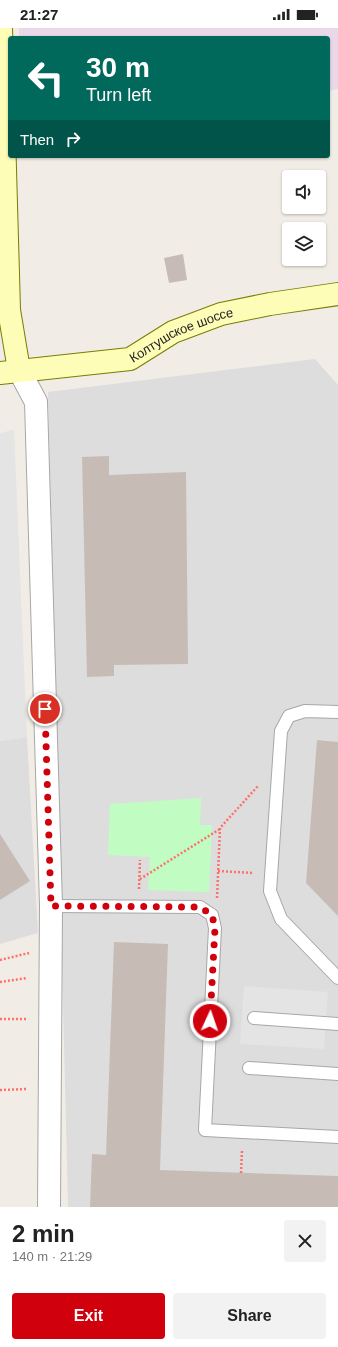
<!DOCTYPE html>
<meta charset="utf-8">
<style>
body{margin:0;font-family:Arial,sans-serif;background:#f2f2f2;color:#222;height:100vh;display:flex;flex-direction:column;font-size:15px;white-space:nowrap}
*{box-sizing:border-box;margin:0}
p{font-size:13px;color:#767676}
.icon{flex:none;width:22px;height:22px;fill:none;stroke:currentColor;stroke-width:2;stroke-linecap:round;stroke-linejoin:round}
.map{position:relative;height:1179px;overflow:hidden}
.panel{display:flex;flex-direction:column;background:#fff;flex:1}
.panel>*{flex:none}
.guide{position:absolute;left:8px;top:8px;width:322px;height:122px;border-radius:4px;box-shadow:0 1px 3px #0004;background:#00695c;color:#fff;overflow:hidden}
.fabs{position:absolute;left:282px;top:142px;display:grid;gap:8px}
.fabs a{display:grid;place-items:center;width:44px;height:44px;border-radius:4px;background:#fff;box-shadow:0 1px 3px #0004;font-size:20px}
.pin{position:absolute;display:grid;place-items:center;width:34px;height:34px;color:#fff;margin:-17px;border:2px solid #fff;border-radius:50%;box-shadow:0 1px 4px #0007}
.me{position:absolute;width:44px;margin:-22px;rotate:3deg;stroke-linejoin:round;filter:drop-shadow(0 0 3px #0008)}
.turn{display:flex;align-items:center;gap:14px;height:84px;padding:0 12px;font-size:18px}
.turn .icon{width:52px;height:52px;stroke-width:2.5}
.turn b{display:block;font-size:28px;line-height:34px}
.then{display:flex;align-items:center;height:38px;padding:0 12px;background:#0003;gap:8px;font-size:15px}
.round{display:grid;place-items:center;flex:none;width:42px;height:42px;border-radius:4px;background:#f2f2f2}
.summary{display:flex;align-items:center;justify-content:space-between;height:68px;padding:0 12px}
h1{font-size:24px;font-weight:700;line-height:30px}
.cta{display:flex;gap:8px;margin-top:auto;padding:8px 12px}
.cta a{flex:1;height:46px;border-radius:4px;background:#d0000c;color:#fff;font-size:16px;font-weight:700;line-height:46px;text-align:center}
.cta a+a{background:#f2f2f2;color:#222}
.status{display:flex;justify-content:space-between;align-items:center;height:28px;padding:0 20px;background:#fff;direction:ltr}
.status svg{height:11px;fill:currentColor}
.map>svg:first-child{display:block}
.residential{fill:#dedddd}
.industrial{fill:#ead7e8}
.park{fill:#c1fdc3}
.parking{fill:#e4e4e4}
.building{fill:#c6bcb5}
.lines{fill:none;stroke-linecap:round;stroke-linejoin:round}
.lane-casing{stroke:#a7a7a7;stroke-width:14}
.street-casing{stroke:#a7a7a7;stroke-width:24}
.secondary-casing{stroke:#777e00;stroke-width:24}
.path{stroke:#ff7069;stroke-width:2.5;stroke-dasharray:2 2;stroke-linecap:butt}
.lane{stroke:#fff;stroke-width:12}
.street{stroke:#fff;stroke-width:22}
.secondary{stroke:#fdfdb8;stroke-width:22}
.route{stroke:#d0000c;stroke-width:7;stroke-dasharray:0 12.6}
.labels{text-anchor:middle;stroke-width:3.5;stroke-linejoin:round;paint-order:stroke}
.street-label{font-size:13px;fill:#202020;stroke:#fff}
</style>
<div class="status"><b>21:27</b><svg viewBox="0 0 49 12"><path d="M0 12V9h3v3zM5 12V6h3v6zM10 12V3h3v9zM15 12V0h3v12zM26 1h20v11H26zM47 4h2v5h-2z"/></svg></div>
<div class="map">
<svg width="338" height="1179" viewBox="0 0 338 1179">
<rect width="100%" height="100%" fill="#f1ede6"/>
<g class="residential">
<polygon points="315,331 338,357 338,1179 68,1179 48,364"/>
<polygon points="27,709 38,905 0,916 0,713"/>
</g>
<polygon class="industrial" points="19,0 338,0 338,61 328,63 328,10 19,10"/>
<polygon class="park" points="201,770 200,797 212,797 209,864 148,862 150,829 108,827 110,776"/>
<g class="parking">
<polygon points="14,402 27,709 0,713 0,405"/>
<polygon points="244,958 328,964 324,1021 240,1016"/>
</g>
<g class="building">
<polygon points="183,226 187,252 169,255 164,230"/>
<polygon points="109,428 109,447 186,444 188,636 114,637 114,648 87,649 82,429"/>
<polygon points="317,712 338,714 338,888 306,855"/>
<polygon points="0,806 30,853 0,872"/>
<polygon points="114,914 168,916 160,1142 338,1148 338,1179 90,1179 92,1126 106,1127"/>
</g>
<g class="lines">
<g class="lane-casing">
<g id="lane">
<polyline points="338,684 305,683 289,688 281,703 270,863 281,891 338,950"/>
<polyline points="51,878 200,879 212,887 215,900 205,1102 338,1109"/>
<polyline points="254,990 338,996"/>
<polyline points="249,1040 338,1046"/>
</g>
</g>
<g class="street-casing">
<polyline id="street" points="19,342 36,374 51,878 49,1179"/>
</g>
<g class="secondary-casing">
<g id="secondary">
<polyline points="1,0 9,282 19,342"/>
<path id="s1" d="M0,345l130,-14 43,-27 48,-18 49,-10 68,-10"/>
</g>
</g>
<g class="path">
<polyline points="218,843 254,845"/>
<polyline points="140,851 220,801"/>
<polyline points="139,861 140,832"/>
<polyline points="217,870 220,800 258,758"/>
<polyline points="0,932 29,925"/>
<polyline points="0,954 27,950"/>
<polyline points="0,991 28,991"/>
<polyline points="0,1062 27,1061"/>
<polyline points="241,1145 242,1122"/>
</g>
<use href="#lane" class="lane"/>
<use href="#street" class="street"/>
<use href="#secondary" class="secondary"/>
</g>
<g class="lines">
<polyline class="route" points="45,681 51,878 200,879 212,887 215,900 210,993"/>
</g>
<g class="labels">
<g class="street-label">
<text dy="5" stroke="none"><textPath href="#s1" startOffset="188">Колтушское шоссе</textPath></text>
</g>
</g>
</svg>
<div class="fabs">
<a><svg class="icon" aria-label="sound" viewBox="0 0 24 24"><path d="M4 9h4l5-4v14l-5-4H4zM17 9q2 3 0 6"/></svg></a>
<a><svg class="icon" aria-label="layers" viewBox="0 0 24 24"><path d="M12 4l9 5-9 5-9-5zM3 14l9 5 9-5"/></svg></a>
</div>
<div class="pin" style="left:45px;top:681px;background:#d93025"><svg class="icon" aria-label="arrive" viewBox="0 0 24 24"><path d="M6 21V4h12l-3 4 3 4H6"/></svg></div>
<svg class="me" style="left:210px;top:993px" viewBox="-20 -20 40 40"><circle r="17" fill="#d0000c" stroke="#fff" stroke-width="3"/><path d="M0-11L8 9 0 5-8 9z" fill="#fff"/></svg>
<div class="guide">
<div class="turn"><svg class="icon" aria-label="left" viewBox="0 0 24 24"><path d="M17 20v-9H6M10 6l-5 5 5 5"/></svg><div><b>30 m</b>Turn left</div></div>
<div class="then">Then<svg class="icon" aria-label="right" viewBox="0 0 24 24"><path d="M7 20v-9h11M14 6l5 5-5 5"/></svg></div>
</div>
</div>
<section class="panel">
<div class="summary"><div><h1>2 min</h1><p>140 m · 21:29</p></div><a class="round"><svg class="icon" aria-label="close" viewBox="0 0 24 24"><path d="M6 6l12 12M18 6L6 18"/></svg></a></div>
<div class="cta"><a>Exit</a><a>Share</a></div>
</section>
